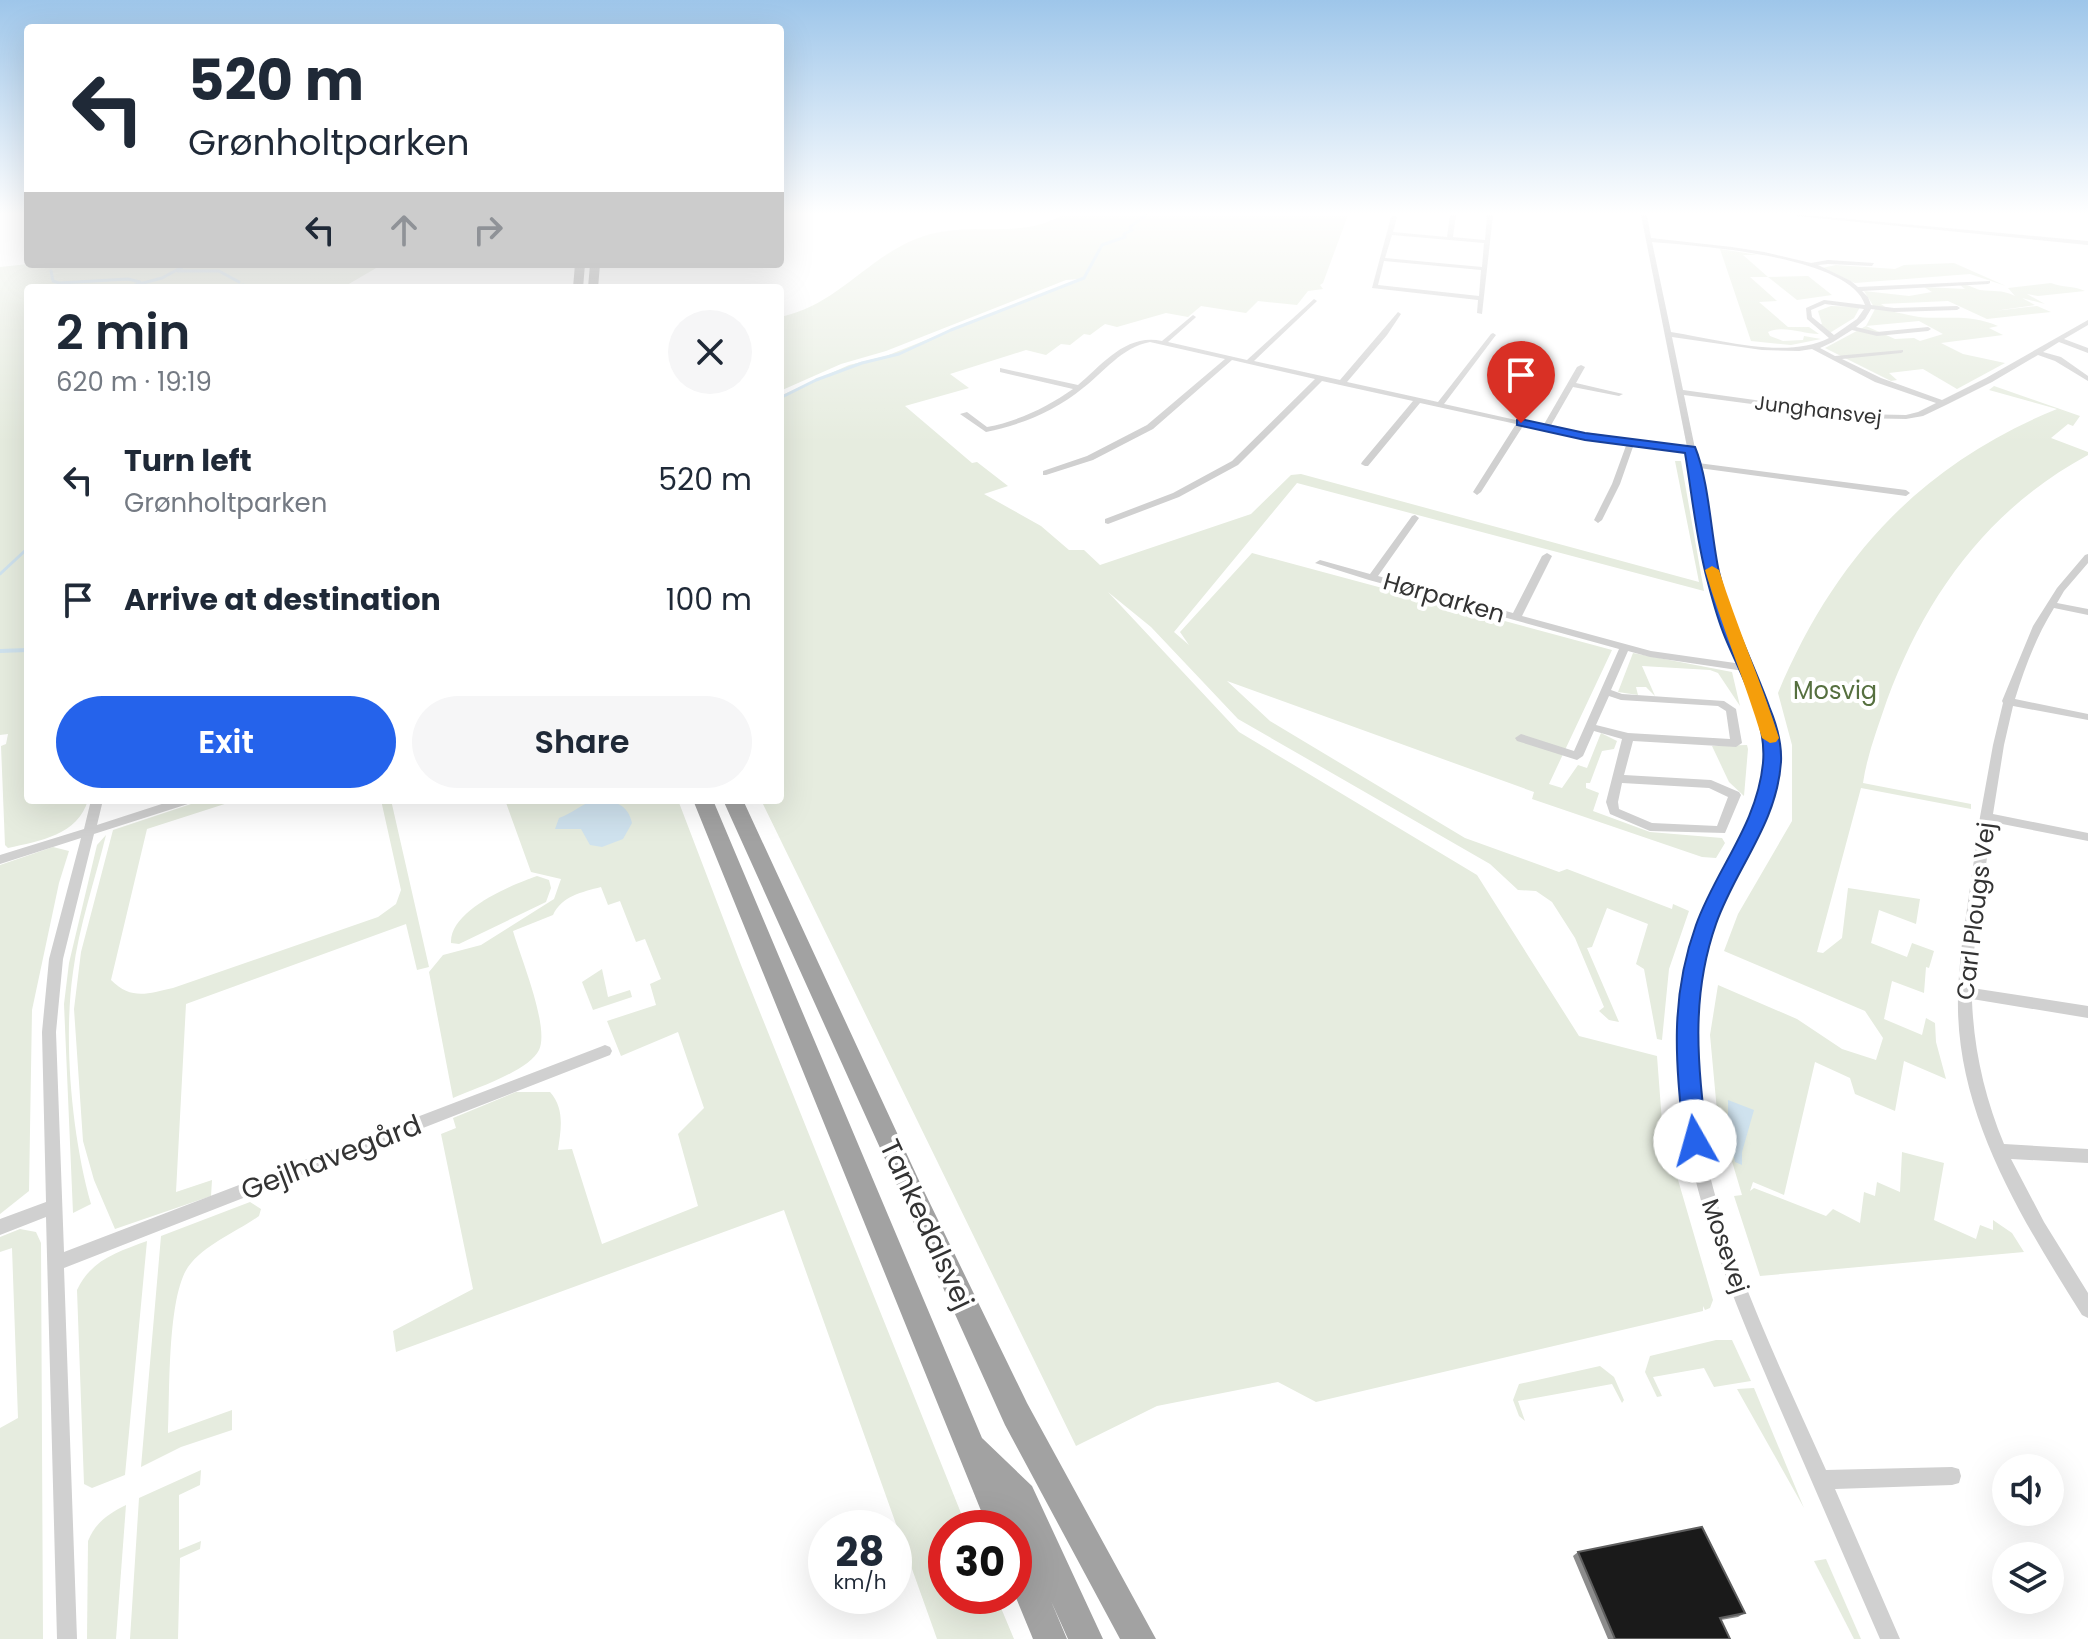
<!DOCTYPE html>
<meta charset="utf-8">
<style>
body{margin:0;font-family:Poppins,sans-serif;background:#f6f6f7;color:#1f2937;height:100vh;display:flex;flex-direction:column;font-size:30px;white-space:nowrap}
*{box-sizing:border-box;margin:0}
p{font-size:26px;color:#747a83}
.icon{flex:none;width:44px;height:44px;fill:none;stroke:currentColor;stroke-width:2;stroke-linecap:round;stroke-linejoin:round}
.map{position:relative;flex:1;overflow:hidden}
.side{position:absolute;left:24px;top:284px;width:760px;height:520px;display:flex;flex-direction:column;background:#fff;border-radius:8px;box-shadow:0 8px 32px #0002}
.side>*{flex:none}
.hud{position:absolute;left:24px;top:24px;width:760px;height:244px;border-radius:8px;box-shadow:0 8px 32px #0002;background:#fff;color:#1f2937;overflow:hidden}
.controls{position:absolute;left:1992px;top:1454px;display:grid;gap:16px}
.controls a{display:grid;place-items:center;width:72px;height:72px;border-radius:50%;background:#fff;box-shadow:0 8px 32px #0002;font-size:40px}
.speed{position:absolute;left:808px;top:1510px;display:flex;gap:16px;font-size:40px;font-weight:700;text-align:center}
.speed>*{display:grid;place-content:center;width:104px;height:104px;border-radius:50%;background:#fff;box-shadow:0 8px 32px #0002;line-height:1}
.speed small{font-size:20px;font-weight:400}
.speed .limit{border:12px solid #d22;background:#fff;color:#111}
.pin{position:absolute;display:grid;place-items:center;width:68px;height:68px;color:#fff;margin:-82px -34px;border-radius:50% 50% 50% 0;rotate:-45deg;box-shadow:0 0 8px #0007}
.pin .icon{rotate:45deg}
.me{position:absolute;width:88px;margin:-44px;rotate:353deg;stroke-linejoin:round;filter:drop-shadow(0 0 6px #0008)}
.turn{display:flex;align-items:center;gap:28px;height:168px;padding:0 32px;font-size:36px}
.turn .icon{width:104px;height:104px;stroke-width:2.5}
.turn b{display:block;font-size:56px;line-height:68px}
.lanes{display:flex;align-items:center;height:76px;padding:0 32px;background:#0003;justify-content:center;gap:40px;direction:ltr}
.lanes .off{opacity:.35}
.round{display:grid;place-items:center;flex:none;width:84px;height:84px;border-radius:42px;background:#f6f6f7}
.overview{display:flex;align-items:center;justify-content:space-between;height:136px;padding:0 32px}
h1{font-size:48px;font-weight:600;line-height:60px}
.cta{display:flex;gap:16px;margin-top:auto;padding:16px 32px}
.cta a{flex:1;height:92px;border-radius:48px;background:#2563eb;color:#fff;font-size:32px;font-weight:600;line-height:92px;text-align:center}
.cta a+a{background:#f6f6f7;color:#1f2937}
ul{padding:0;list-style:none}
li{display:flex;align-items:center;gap:24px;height:120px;padding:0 32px}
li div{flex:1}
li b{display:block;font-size:30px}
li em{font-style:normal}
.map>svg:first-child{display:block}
.green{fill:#e6ecdf;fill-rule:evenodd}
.water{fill:#cfe2ee}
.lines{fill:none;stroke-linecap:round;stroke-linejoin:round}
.stream-far1{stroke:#cfe2ee;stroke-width:3}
.stream{stroke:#cfe2ee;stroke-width:4}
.minor{fill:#d0d0d0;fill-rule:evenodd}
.trunk{fill:#a2a2a2;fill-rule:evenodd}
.wall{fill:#8c8c8c}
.building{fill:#1a1a1a;stroke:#5f5f5f;stroke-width:2}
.route{fill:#2563eb;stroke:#184099;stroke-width:2}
.slow{fill:#f59e0b}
.labels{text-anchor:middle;stroke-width:8;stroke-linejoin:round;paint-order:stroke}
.far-street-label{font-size:20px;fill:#333;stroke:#fff}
.street-label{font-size:24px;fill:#333;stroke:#fff}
.park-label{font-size:24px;fill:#56703f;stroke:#fff}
.near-street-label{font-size:28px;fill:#333;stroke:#fff}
</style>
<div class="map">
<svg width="2088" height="1639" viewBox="0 0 2088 1639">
<rect width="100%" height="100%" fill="#fff"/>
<g class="green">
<path d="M1063,215h285l-25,68 -3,2 3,4 -15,2 -11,14 -39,-4 -12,12 -45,-7 -13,11 -22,-4 -49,14 -12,-3 -15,11 -6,-1 -14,11 -9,-1 -15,11 -20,-5 -76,24 19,14 -64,18 67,57 5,-1 31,24 -24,8 57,32 28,24h15l16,15 151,-51 40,-39 10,-1 398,108 -24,-121h6l23,130 -407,-108 -123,149 15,13 -9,-13 72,-79 360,97 -63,134 13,4 16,-23 9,3 14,-35 16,8 -3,8 -12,2 -12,32h-4v5l13,5 -6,18 57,21 72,6 3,5 -9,15 -14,-1 -170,-58 2,-7 -307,-111 43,40 195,117 94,34 8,-3 105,40 1,-5 16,7 -20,58 -7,71 -5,-1 -13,-70 -8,-5 12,-40 -41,-16 -15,39 -5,1 32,74 -10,-2 -10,-9 5,-4 -29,-69 -23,-36 -16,-11 -18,-1 -28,-26 -252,-145 -87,-92 -43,-35 131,140 238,143 102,161 78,20 5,66 6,1 6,43 39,134 -3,8 -5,2 -2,-4v5l-387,91 -38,-20 -121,24 -81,40 -315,-646h19v-404l69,-31 37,-9 193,-77 -13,1 -180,71 -45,13 -61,27v-74c59,-12 89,-63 144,-81 36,-12 74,-3 110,-10 10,-2 20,-7 29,-11z"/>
<path d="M1720,249l38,6h-15l25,22 40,-1 24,19 -35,5 -29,-23h-18l27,24 -18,1 29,25h21l10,7c-17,0 -35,-9 -51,-2l2,4 13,5 20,-1 1,-4 17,3 -30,6 -40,-4z"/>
<polygon points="1954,263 2006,286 1970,274 1855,283 1822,268 1836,265 1895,269 1904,265"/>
<path d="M28,264h355l-41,24h-314v512h60c-10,35 -48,41 -80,48l-3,-3 -4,-99 5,-2 2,-10 -8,1v-468z"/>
<path d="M2051,283c12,5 22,2 34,8l-47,5 -11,-2 18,10 -23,-6 13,7 -41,6 43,-5 14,6 -64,7 -39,-18 -67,3 7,5 -14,-2 -10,-16 45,5 23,-4 -8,-5 41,2 -5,-4c9,-1 12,3 20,5 14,2 21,-1 35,6l-7,-8z"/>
<polygon points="1831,306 1860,307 1854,318 1828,334 1817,325 1822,324 1818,311"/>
<path d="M1875,309c16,1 30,6 44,8 29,3 49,-4 79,9l-9,2 14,7 -62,8 22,11 42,9 -48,26 -34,-20 -34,4 8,7 -6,1 -66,-33 41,-22zM1919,321l24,13 -23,7 -6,-3 -19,1 -29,-13z"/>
<path d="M1994,386l86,30 -7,10 -5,-2 -17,14 37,14v3c-100,54 -162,140 -201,245 -9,27 -20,55 -24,83l108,21v5l-110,-21 -44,164 6,1 19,-15 6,-50 72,11 -4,25 -37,-14 -8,33 36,14 5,-14 22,8 -5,17 -3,-1 -2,26 -32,-12 -8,38 38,16 4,-17 9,5 1,19 10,37 -42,-18 -9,50 -40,-17 -5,-16 -35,-16 -31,133 -31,-13 -3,9 4,-3 72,28 7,-7 27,14 4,-31 11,4 2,-14 23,10 2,-40 42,11 -10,57 42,19 4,-14 13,5v-10l19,13 12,19 -264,24 -26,-80 8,-1 -25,-84 -7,-76 8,-50 79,34 45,30 34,11 7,-22 -18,-27 -141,-60 14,-37 54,-93v-76l-14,-52c56,-134 143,-229 279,-284l-68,-19z"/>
<polygon points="1633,653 1732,672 1740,706 1718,673 1710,670 1642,666 1655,696 1646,687 1636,687 1638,695 1618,692"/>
<polygon points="1747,745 1748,749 1744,796 1729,782 1712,746"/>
<path d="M203,800h34l-90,29 -36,151c20,20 36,14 62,8l205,-71 18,-13 5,-14 -20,-90h10l38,167 -12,3 -11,-46 -220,80 -10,188 36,-12 -1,16 -96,33 -21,-49 -11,-39 -9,-132 7,-57 32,-122z"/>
<path d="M505,800h173l63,165 226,563h-21v68h50l18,43h-77l-153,-429 -388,142 -3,-21 80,-42 -32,-155 15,-6 -3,-10 63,-26h34c15,17 11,37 8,58l14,-1 30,95 96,-38 -20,-72 26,-26 -26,-76 -57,24 -14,-35 49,-16 -6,-21 11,-5 -16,-40 -9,3 -16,-41 -12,4 -7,-18c-19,5 -39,9 -48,28l-40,16c7,25 37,96 26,119 -10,21 -65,39 -86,48l-24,-126 14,-17 38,-10 73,-46 7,-20 -30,-7z"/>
<path d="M106,835c-11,45 -27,91 -33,137 -10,69 -1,165 18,232l-18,9 -9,-209 5,-41 28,-118z"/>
<polygon points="53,847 69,851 59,883 32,1010 29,1191 0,1214 0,865"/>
<path d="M537,876l12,4 2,8 -5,14 -87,42 -8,-1c-2,-32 60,-58 86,-67z"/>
<polygon points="602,969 608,997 630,990 632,997 593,1010 582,982"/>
<path d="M250,1202l11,7 -2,7c-22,16 -54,28 -71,51 -21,31 -18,127 -20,166l64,-23v20l-51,17 -40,20 20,-231z"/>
<polygon points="20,1229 36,1232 41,1243 43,1639 0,1639 0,1428 18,1418 12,1248 0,1252 0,1237"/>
<path d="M147,1241l-22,234 -33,13 -8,-4 -7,-194c14,-30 40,-38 70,-49z"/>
<polygon points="1716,1340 1732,1340 1751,1381 1714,1387 1704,1368 1653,1377 1662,1396 1657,1397 1645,1372 1650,1356"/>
<polygon points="1600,1366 1614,1377 1624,1400 1622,1403 1612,1384 1518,1401 1525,1421 1519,1416 1513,1400 1519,1384"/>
<polygon points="1754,1388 1804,1508 1737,1389"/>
<polygon points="201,1470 200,1485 179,1495 179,1550 201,1541 200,1549 180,1558 178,1639 130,1639 139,1498"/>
<path d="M126,1505l-10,134h-29l1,-98c8,-19 20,-27 38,-36z"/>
<polygon points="1826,1559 1861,1639 1854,1639 1814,1561"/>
</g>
<g class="water">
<path d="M595,800c19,0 33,4 37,23l-9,16 -21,8 -12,-2 -9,-16h-26l4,-11c14,-5 24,-15 36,-18z"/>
<polygon points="1728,1100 1754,1110 1742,1152 1742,1165 1735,1162 1728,1126"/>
</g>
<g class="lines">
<g class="stream-far1">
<polyline points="51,271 53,281 59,283 128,279 140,282"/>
<polyline points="178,271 219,271 239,282"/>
<polyline points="243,285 251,288"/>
<polyline points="124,288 162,278 188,264"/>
<polyline points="780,398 816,380 862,363 899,354 951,330 1084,278 1102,245 1125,237 1124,234 1132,230 1130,227 1146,215"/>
<polyline points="0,574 28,548"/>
</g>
<polyline class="stream" points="0,651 28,650"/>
<g class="minor">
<path d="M1394,215l3,2 -4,15 54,5 3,-22h6l-3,22 32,3 2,-25h6l-11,99 -5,-1 1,-13 -106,-12 19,-71zM1392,235l92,8 -2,24 -97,-9zM1384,261l97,9 -2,26 -101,-11z"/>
<path d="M1641,215h6l4,23 81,9 32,5 47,11 17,-3 46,3 -2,3 -44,-2 -10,1 33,16 7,6 132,-6v2l-2,1 -126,7 6,6 3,8 23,3 63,-2 3,2 -3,2 -63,2 -23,-3 -6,10 -9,8 21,5 51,-5 3,2 -3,2 -51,5 -25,-6 -19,12 -13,6 15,8 68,-6v2l-2,1 -59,6 39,19 61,22 44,-22 102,-58v5l-24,14 24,9v5l-29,-11 -16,10 18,5 27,19v5l-33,-20 -17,-6 -46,27 -46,23 -23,11 -17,3 -50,-1 -172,-23 14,68 208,27 4,3 -4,3 -207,-28c8,44 11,89 26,131 17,51 49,99 53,154 5,73 -56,129 -73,197 -47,177 51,362 121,520l126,-3 7,2 2,7 -2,7 -7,2 -117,4 65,150h-20c-34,-78 -67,-155 -101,-233 -49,-114 -100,-231 -101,-357 -1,-43 6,-91 24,-130 22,-46 57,-91 64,-143 4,-36 -9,-72 -22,-105l-94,-14 -22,-6 -17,39 11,4 102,7 12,8 6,34 -6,4 -103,-6 -9,34 87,5 28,12 2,3 -16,38 -75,-2 -40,-17 -4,-12 16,-63 -28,-8 -11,25 -6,4 -60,-19 -2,-3 6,-4 53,17 45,-102 -250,-69 -54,-17 5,-3 50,14 42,-58 3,-1 4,3 -41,58 135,37 29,-57 5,-3 5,3 -30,60 129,35 91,13 -19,-43 -15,-44 -21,-125 -53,-8 -14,40 -18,36 -4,3 -4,-3 18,-36 15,-41 -82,-12 -22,-5 -42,66 -4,3 -4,-3 43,-68 -96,-21 -52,63h-3l-4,-2 1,-2 51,-61 -91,-20 -84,84 -59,32 -71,27 -3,-1v-4l68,-26 59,-32 83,-82 -83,-19 -79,69 -60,31 -47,15h-3v-4l44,-15 60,-31 78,-66 -75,-17c-28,5 -46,30 -67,46 -28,23 -62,37 -97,44l-26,-18 7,-2 20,15c32,-6 60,-20 86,-38l-73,-17v-4l78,17c24,-20 48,-52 84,-44l31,-26 3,2 -1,1 -27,24 79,18 67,-61 3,2 -1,1 -62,59 86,19 58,-68 3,2 -14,21 -40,47 91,20 53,-68 2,-1 3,2 -52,69 99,22 34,-59 4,-2 4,2 -9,16 47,11 -4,2 -46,-9 -23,40 137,20zM1652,242c45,4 197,13 213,63l-41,-5 -18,8 1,11 22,19c-42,22 -113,1 -158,-6zM1825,304l39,5 -7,10 -23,16 -22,-18 -1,-7zM1672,337l90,13 37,1 13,-2 63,33 61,21 -18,9 -12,3 -50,-1 -173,-24zM1609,696l12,4 97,6 8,5 4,28 -102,-6 -32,-8zM1622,783l87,5 19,9 -11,29 -65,-3 -33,-14 -1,-7z"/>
<polygon points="1787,215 1805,215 2088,241 2088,245"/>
<path d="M2088,554v9l-24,28 -7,12 31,6v6l-34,-7c-18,29 -29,59 -39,91l73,15v6l-75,-14 -9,39 -11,69 95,19v8l-96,-19 -18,129 -2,37 116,18v12l-116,-19v2c2,50 13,97 32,143l84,5v14l-77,-4 33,63 44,71v25l-6,-3c-60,-96 -127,-201 -124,-319l-3,-4 3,-4 3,-37 19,-134 13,-72 10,-42 -1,-2 31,-75 24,-38 28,-33z"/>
<polygon points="91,800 103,800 97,825 174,800 193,800 191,803 94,834 63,959 56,1032 64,1252 600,1047 605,1045 610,1047 612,1051 610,1055 64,1268 77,1639 57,1639 46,1217 0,1235 0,1219 46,1202 42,1032 49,959 81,838 0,864 0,855 84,829"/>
</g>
<g class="trunk">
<polygon points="575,264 585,264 583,288 573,288"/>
<polygon points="590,264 600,264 598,288 588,288"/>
<path d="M693,800h20l269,638 50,48 71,153h-35l-17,-38 16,38h-34l-19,-46v-65h-26zM1019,1530l5,10 -7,-3z"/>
<polygon points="723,800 743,800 922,1187 1027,1403 1156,1639 1120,1639 1005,1425"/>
</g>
</g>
<polygon class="wall" points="1578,1552 1745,1613 1738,1617 1721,1620 1730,1639 1608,1639 1573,1556"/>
<polygon class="building" points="1702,1527 1745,1613 1720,1618 1730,1639 1615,1639 1578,1552"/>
<linearGradient id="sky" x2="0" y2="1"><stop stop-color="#9ec6ea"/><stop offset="0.48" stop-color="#fff"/><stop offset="1" stop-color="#fff" stop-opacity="0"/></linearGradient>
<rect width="2088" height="444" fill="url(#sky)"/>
<path class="route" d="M1521,419l64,14 110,14c14,34 16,88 24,125 11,48 35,91 51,137 7,17 12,34 11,53 -4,62 -46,107 -65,162 -26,74 -18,141 -9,217l-4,7 -8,3 -8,-3 -3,-7c-8,-78 -15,-141 12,-216 20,-56 61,-100 67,-162 4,-44 -22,-87 -38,-126 -8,-19 -13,-39 -18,-58 -11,-41 -15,-85 -22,-126l-100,-13 -68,-15v-5z"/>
<path class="slow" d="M1712,566l7,4c18,57 42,111 60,168l-3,4 -6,1 -8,-5c-17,-57 -40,-111 -57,-168z"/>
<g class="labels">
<g class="far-street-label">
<text transform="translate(1818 410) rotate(7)" y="7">Junghansvej</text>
</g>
<g class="street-label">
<text transform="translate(1444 598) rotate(16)" y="8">Hørparken</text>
<text transform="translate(1976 911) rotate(-83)" y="8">Carl Plougs Vej</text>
<text transform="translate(1725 1246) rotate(71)" y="8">Mosevej</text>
</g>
<g class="park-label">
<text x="1835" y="699">Mosvig</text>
</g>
<g class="near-street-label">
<text transform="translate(331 1157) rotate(-21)" y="10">Gejlhavegård</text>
<text transform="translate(927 1224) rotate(65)" y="10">Tankedalsvej</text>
</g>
</g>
</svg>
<div class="controls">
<a><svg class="icon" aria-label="sound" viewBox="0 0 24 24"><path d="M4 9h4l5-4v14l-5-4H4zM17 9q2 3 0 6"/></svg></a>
<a><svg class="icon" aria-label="layers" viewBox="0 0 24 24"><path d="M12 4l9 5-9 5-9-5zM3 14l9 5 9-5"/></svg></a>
</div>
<div class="speed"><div>28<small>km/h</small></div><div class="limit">30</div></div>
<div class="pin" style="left:1521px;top:423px;background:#d93025"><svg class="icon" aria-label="arrive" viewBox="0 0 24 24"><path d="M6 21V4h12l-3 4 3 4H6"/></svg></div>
<svg class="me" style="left:1695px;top:1141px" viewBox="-20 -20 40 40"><circle r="19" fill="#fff"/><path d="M0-13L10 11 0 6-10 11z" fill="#2563eb"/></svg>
<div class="hud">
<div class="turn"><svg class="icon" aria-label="left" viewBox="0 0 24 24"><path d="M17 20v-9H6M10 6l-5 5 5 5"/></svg><div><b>520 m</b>Grønholtparken</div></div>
<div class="lanes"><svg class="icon" aria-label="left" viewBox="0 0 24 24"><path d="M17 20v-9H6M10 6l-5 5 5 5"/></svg><svg class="icon off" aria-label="ahead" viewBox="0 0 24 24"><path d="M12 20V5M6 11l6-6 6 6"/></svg><svg class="icon off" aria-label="right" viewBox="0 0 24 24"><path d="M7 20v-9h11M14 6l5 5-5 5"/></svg></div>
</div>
<section class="side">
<div class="overview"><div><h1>2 min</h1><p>620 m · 19:19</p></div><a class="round"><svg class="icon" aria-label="close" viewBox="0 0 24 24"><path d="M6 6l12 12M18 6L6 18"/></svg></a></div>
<ul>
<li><svg class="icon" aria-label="left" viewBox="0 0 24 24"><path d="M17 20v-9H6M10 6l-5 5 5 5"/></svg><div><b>Turn left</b><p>Grønholtparken</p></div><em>520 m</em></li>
<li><svg class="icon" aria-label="arrive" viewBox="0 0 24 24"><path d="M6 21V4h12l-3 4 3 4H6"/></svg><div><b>Arrive at destination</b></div><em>100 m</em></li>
</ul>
<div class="cta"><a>Exit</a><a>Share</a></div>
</section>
</div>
